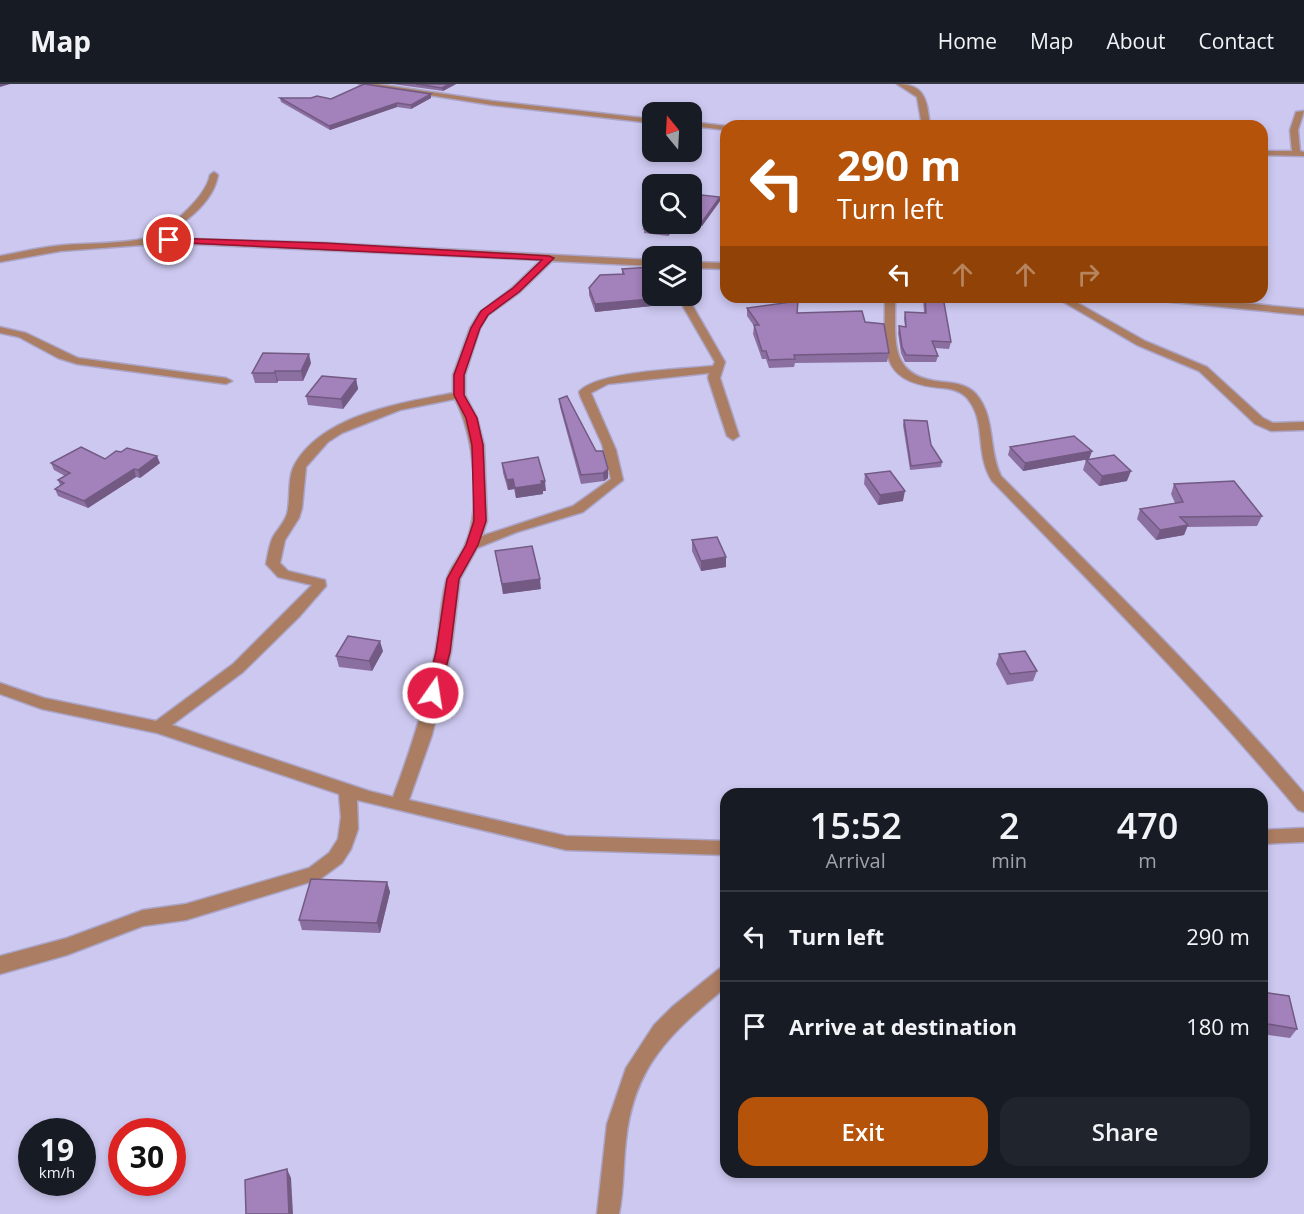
<!DOCTYPE html>
<style>
body{margin:0;font-family:"Open Sans",sans-serif;background:#20242c;color:#f1f3f6;height:100vh;display:flex;flex-direction:column;font-size:22px;white-space:nowrap}
*{box-sizing:border-box;margin:0}
p{font-size:20px;color:#9ea1a6}
.icon{flex:none;width:33px;height:33px;fill:none;stroke:currentColor;stroke-width:2;stroke-linecap:round;stroke-linejoin:round}
.map{position:relative;flex:1;overflow:hidden}
.details{position:absolute;left:720px;top:704px;width:548px;height:390px;display:flex;flex-direction:column;background:#171b24;border-radius:18px;box-shadow:0 3px 9px #0003}
.details>*{flex:none}
.hud{position:absolute;left:720px;top:36px;width:548px;height:183px;border-radius:18px;box-shadow:0 3px 9px #0003;background:#b45309;color:#fff;overflow:hidden}
.needle{width:39px;rotate:342deg}
.fabs{position:absolute;left:642px;top:18px;display:grid;gap:12px}
.fabs a{display:grid;place-items:center;width:60px;height:60px;border-radius:12px;background:#171b24;box-shadow:0 3px 9px #0003;font-size:30px}
.speed{position:absolute;left:18px;top:1034px;display:flex;gap:12px;font-size:30px;font-weight:700;text-align:center}
.speed>*{display:grid;place-content:center;width:78px;height:78px;border-radius:50%;background:#171b24;box-shadow:0 3px 9px #0003;line-height:1}
.speed small{font-size:15px;font-weight:400}
.speed .limit{border:9px solid #d22;background:#fff;color:#111}
.pin{position:absolute;display:grid;place-items:center;width:51px;height:51px;color:#fff;margin:-26px;border:3px solid #fff;border-radius:50%;box-shadow:0 2px 6px #0007}
.me{position:absolute;width:66px;margin:-33px;rotate:13deg;stroke-linejoin:round;filter:drop-shadow(0 0 4px #0008)}
.turn{display:flex;align-items:center;gap:21px;height:126px;padding:0 18px;font-size:27px}
.turn .icon{width:78px;height:78px;stroke-width:2.5}
.turn b{display:block;font-size:42px;line-height:51px}
.lanes{display:flex;align-items:center;height:57px;padding:0 18px;background:#0003;justify-content:center;gap:30px;direction:ltr}
.lanes .off{opacity:.35}
.eta{display:flex;justify-content:space-evenly;align-items:center;height:102px;text-align:center}
.eta b{font-size:36px;font-weight:600;line-height:42px}
.cta{display:flex;gap:12px;margin-top:auto;padding:12px 18px}
.cta a{flex:1;height:69px;border-radius:18px;background:#b45309;color:#fff;font-size:24px;font-weight:600;line-height:69px;text-align:center}
.cta a+a{background:#20242c;color:#f1f3f6}
ul{padding:0;list-style:none}
li{display:flex;align-items:center;gap:18px;height:90px;padding:0 18px;border-top:2px solid #363941}
li div{flex:1}
li b{display:block;font-size:22px}
li em{font-style:normal}
header{display:flex;align-items:center;gap:36px;box-sizing:border-box;height:84px;padding:0 30px;background:#171b24;border-bottom:2px solid #363941}
header strong{font-size:28px}
nav{display:flex;gap:33px;margin-inline-start:auto;font-size:21px}
.map>svg:first-child{display:block}
.lines{fill:none;stroke-linecap:round;stroke-linejoin:round}
.street-casing{stroke:#aba6c9;stroke-width:3}
.street{fill:#ab7d63;fill-rule:evenodd}
.wall{fill:#8c6fa1}
.shaded-wall{fill:#725a83}
.building{fill:#a381bb;stroke:#725a83;stroke-width:1.5}
.route{fill:#e11d48;stroke:#92132f;stroke-width:1.5}
</style>
<header>
<strong>Map</strong>
<nav><a>Home</a><a>Map</a><a>About</a><a>Contact</a></nav>
</header>
<div class="map">
<svg width="1304" height="1130" viewBox="0 0 1304 1130">
<rect width="100%" height="100%" fill="#cdc8f0"/>
<g class="lines">
<g class="street-casing">
<g id="street">
<polygon points="359,0 377,0 492,17 652,35 652,39 492,21"/>
<path d="M897,0c30,0 30,19 33,42h-8l-5,-29z"/>
<polygon points="1304,27 1298,46 1300,67 1304,68 1304,72 1262,71 1262,67 1292,67 1290,46 1296,28"/>
<polygon points="692,38 726,42 727,42 726,46 692,42"/>
<path d="M214,88l4,3c-5,29 -35,49 -59,63l166,5 327,17v6l-100,-5 -32,31 -32,23 -8,13 -15,47v20l12,23 7,27 3,76 -5,15 91,-30 38,-27 -9,-35 -21,-46 -2,-6c17,-21 106,-23 134,-26l2,-4 -38,-66h10l38,66 -5,16 19,58 -6,4 -6,-4 -19,-58 1,-5 -101,11 -17,9 25,57 7,30 -40,32 -66,20 -40,16 -17,31 -9,73 -19,83 -23,65 157,36 160,5v14l-160,-5 -209,-50 1,29 -7,20 -9,14 -22,16 -134,41 -43,6 -76,29 -67,19v-18l67,-18 76,-28 43,-6 123,-36 20,-15 9,-14 3,-22 -2,-23 -182,-61 -115,-24 -42,-15v-11l44,15 112,23 77,-57 79,-79 -34,-8 -12,-13c2,-9 3,-19 7,-27 4,-7 11,-14 14,-23 4,-15 0,-37 8,-50 29,-50 107,-61 158,-71v-18l17,-47 9,-15 33,-25 29,-28 -372,-17 -108,8 -61,11v-6c21,-4 42,-9 64,-11 25,-2 53,-1 78,-6 22,-4 64,-41 68,-64zM455,315c19,37 27,107 10,146 -5,12 -16,23 -19,36 -6,23 -6,48 -11,72 -9,49 -24,96 -42,144l-24,-6 -197,-66 71,-53 56,-55 27,-31 -1,-6 -37,-9 -8,-8 5,-23 14,-22 3,-10 4,-41 22,-25 14,-9 58,-23z"/>
<polygon points="692,178 726,179 726,185 692,184"/>
<path d="M885,213h10c1,44 -8,80 48,85 12,1 25,3 33,12 20,23 12,56 25,82 103,104 208,206 303,317v19l-6,-2c-96,-115 -202,-222 -306,-329 -17,-27 -6,-56 -22,-79 -6,-10 -16,-13 -27,-14 -66,-5 -58,-38 -58,-91z"/>
<polygon points="1055,213 1067,213 1145,257 1207,283 1263,334 1273,339 1304,338 1304,346 1271,347 1255,340 1199,287 1137,261"/>
<polygon points="1146,213 1182,213 1304,225 1304,231 1151,216"/>
<polygon points="0,243 26,249 78,274 226,294 232,297 226,300 77,280 58,274 19,253 0,249"/>
<polygon points="1304,744 1304,758 1262,760 1262,746"/>
<path d="M726,882v21c-55,46 -92,78 -100,153 -3,25 -2,50 -7,74h-22l10,-90 19,-56 28,-43 18,-18 47,-38z"/>
</g>
</g>
<use href="#street" class="street"/>
</g>
<g class="wall">
<polygon points="392,0 456,0 443,7"/>
<polygon points="431,10 431,14 411,25 397,23 330,46 281,18 280,14 331,15"/>
<polygon points="692,110 720,117 702,142 684,140 692,140"/>
<polygon points="678,140 668,152 644,149 644,145"/>
<polygon points="622,185 661,221 595,228 589,211 589,204 622,190"/>
<polygon points="923,213 943,213 951,258 949,265 935,264 938,272 936,278 905,278 901,269 898,249 899,242 905,243 904,235 905,228 924,229"/>
<polygon points="747,224 865,238 889,269 887,278 795,279 794,283 769,284 766,275 762,275 753,250 754,242 747,232"/>
<polygon points="311,279 303,297 278,297 277,299 255,299 252,289"/>
<polygon points="356,295 358,305 343,325 308,321 306,312"/>
<polygon points="559,315 608,394 604,397 581,400 560,323"/>
<polygon points="904,336 942,378 941,383 910,386 903,341"/>
<polygon points="1010,363 1092,367 1089,375 1023,387 1008,371"/>
<polygon points="105,375 160,379 140,394 136,393 88,424 58,412 55,405 60,401 58,396 65,392 54,386 51,379"/>
<polygon points="1086,376 1127,397 1099,402 1083,386"/>
<polygon points="502,379 546,407 543,407 543,410 516,414 514,405 508,406 503,389"/>
<polygon points="865,390 903,417 878,421 864,400"/>
<polygon points="1174,400 1262,432 1257,442 1187,443 1184,451 1156,456 1137,435 1140,425 1175,419 1171,410"/>
<polygon points="692,456 726,483 701,487 692,467"/>
<polygon points="495,467 541,505 503,510"/>
<polygon points="383,567 372,587 339,583 336,572"/>
<polygon points="999,570 1037,587 1033,597 1007,601 996,580"/>
<polygon points="387,798 390,808 380,849 302,846 299,836"/>
<polygon points="1262,908 1297,945 1290,954 1262,950"/>
</g>
<g class="shaded-wall">
<polygon points="0,0 10,0 0,3"/>
<polygon points="449,0 456,0 443,7 442,4"/>
<polygon points="431,10 431,14 411,25 411,21"/>
<polygon points="397,19 397,23 330,46 329,42"/>
<polygon points="720,113 720,117 702,142 702,138"/>
<polygon points="675,140 678,140 668,152 668,148"/>
<polygon points="662,212 661,221 595,228 595,220"/>
<polygon points="309,270 311,279 303,297 301,287"/>
<polygon points="275,287 278,297 277,299 275,289"/>
<polygon points="356,295 358,305 343,325 341,315"/>
<polygon points="1092,367 1089,375 1023,387 1025,379"/>
<polygon points="157,372 160,379 140,394 138,386"/>
<polygon points="134,385 136,393 88,424 84,417"/>
<polygon points="608,385 608,394 604,397 603,389"/>
<polygon points="1131,387 1127,397 1099,402 1102,392"/>
<polygon points="513,395 514,405 508,406 507,396"/>
<polygon points="541,397 545,397 546,407 543,407 543,410 516,414 515,404"/>
<polygon points="905,407 903,417 878,421 880,411"/>
<polygon points="1188,441 1184,451 1156,456 1160,446"/>
<polygon points="726,473 726,483 701,487 701,477"/>
<polygon points="540,495 541,505 503,510 502,500"/>
<polygon points="380,557 383,567 372,587 369,577"/>
<polygon points="387,798 390,808 380,849 377,839"/>
<polygon points="287,1085 291,1094 293,1130 289,1130"/>
</g>
<g class="building">
<polygon points="364,0 431,10 411,21 397,19 329,42 280,14 311,14 317,12 331,15"/>
<polygon points="416,0 449,0 442,4"/>
<polygon points="692,110 720,113 702,138 692,136"/>
<polygon points="652,136 652,140 675,140 668,148 644,145"/>
<polygon points="652,183 652,212 661,212 661,214 595,220 589,204 600,191 624,190 622,185"/>
<polygon points="925,213 943,213 951,258 932,257 938,272 906,271 902,263 899,242 906,243 905,228 926,229"/>
<polygon points="798,217 797,229 862,227 865,238 884,240 889,269 794,271 795,275 769,276 766,267 762,267 754,241 759,241 747,224"/>
<polygon points="263,269 309,270 301,287 275,287 275,289 252,289"/>
<polygon points="322,292 356,295 341,315 306,312"/>
<polygon points="567,312 596,367 603,367 608,385 603,389 581,391 559,315"/>
<polygon points="904,336 927,337 931,361 942,378 911,382"/>
<polygon points="1074,352 1092,367 1025,379 1010,363"/>
<polygon points="81,363 105,375 116,367 121,368 127,364 157,372 138,386 134,385 84,417 55,405 64,399 58,396 70,389 51,379"/>
<polygon points="1114,371 1131,387 1102,392 1086,376"/>
<polygon points="538,373 545,397 541,397 542,400 515,404 513,395 507,396 502,379"/>
<polygon points="890,387 905,407 880,411 865,390"/>
<polygon points="1234,397 1262,432 1180,433 1188,441 1160,446 1140,425 1183,418 1174,400"/>
<polygon points="717,453 726,473 701,477 692,456"/>
<polygon points="532,462 540,495 502,500 495,467"/>
<polygon points="348,552 380,557 369,577 336,572"/>
<polygon points="1025,567 1037,587 1010,590 999,570"/>
<polygon points="311,795 387,798 377,839 299,836"/>
<polygon points="1262,908 1289,912 1297,945 1262,939"/>
<polygon points="287,1085 289,1130 246,1130 245,1096"/>
</g>
<polygon class="route" points="169,154 325,159 549,172 554,174 519,208 488,231 480,244 464,291 464,311 477,334 483,361 486,437 478,461 459,495 450,568 438,613 433,614 426,609 436,568 447,495 466,461 474,437 472,361 466,334 454,311 454,291 471,244 481,227 513,204 542,176 166,158 166,155"/>
</svg>
<div class="fabs">
<a><svg class="needle" viewBox="-14 -14 28 28"><path d="M0-13l5 13h-10z" fill="#e53935"/><path d="M0 13l5-13h-10z" fill="#9ea1a6"/></svg></a>
<a><svg class="icon" aria-label="search" viewBox="0 0 24 24"><circle cx="10" cy="10" r="6"/><path d="M15 15l6 6"/></svg></a>
<a><svg class="icon" aria-label="layers" viewBox="0 0 24 24"><path d="M12 4l9 5-9 5-9-5zM3 14l9 5 9-5"/></svg></a>
</div>
<div class="speed"><div>19<small>km/h</small></div><div class="limit">30</div></div>
<div class="pin" style="left:169px;top:156px;background:#d93025"><svg class="icon" aria-label="arrive" viewBox="0 0 24 24"><path d="M6 21V4h12l-3 4 3 4H6"/></svg></div>
<svg class="me" style="left:433px;top:609px" viewBox="-20 -20 40 40"><circle r="17" fill="#e11d48" stroke="#fff" stroke-width="3"/><path d="M0-11L8 9 0 5-8 9z" fill="#fff"/></svg>
<div class="hud">
<div class="turn"><svg class="icon" aria-label="left" viewBox="0 0 24 24"><path d="M17 20v-9H6M10 6l-5 5 5 5"/></svg><div><b>290 m</b>Turn left</div></div>
<div class="lanes"><svg class="icon" aria-label="left" viewBox="0 0 24 24"><path d="M17 20v-9H6M10 6l-5 5 5 5"/></svg><svg class="icon off" aria-label="ahead" viewBox="0 0 24 24"><path d="M12 20V5M6 11l6-6 6 6"/></svg><svg class="icon off" aria-label="ahead" viewBox="0 0 24 24"><path d="M12 20V5M6 11l6-6 6 6"/></svg><svg class="icon off" aria-label="right" viewBox="0 0 24 24"><path d="M7 20v-9h11M14 6l5 5-5 5"/></svg></div>
</div>
<section class="details">
<div class="eta">
<div><b>15:52</b><p>Arrival</p></div>
<div><b>2</b><p>min</p></div>
<div><b>470</b><p>m</p></div>
</div>
<ul>
<li><svg class="icon" aria-label="left" viewBox="0 0 24 24"><path d="M17 20v-9H6M10 6l-5 5 5 5"/></svg><div><b>Turn left</b></div><em>290 m</em></li>
<li><svg class="icon" aria-label="arrive" viewBox="0 0 24 24"><path d="M6 21V4h12l-3 4 3 4H6"/></svg><div><b>Arrive at destination</b></div><em>180 m</em></li>
</ul>
<div class="cta"><a>Exit</a><a>Share</a></div>
</section>
</div>
